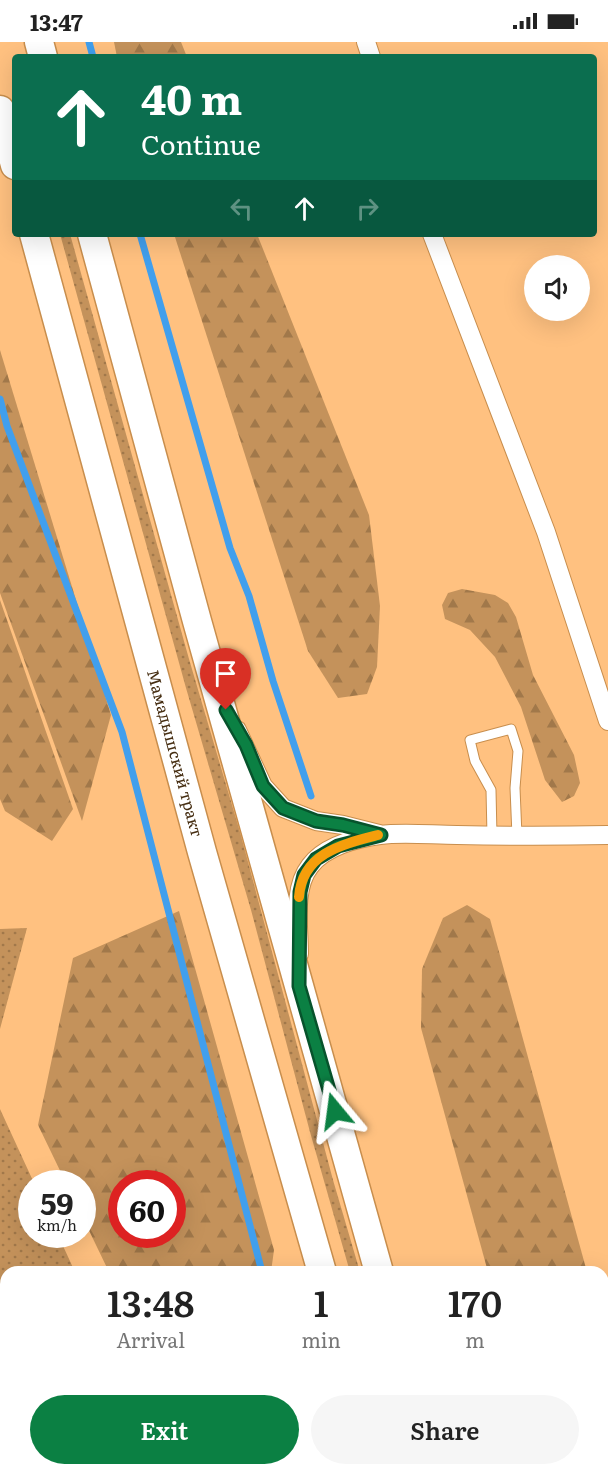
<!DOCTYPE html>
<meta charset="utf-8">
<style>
body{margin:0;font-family:Literata,serif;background:#f6f6f6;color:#222;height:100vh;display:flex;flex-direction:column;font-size:22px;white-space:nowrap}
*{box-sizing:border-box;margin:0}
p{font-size:20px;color:#767676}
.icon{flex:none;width:33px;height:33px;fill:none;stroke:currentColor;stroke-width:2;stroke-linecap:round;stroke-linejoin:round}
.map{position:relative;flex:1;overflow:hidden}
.side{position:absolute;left:0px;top:1224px;width:609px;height:210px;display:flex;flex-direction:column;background:#fff;border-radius:18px 18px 0 0;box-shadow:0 6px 24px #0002}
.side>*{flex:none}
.hud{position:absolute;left:12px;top:12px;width:585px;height:183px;border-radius:6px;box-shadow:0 6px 24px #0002;background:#0b6e4f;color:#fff;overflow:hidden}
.controls{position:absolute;left:524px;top:213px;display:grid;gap:12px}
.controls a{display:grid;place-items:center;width:66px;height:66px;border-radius:50%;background:#fff;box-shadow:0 6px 24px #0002;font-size:30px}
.speed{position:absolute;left:18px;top:1128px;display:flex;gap:12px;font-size:30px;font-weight:700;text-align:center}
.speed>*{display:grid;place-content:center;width:78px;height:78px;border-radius:50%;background:#fff;box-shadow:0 6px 24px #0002;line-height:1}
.speed small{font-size:15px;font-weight:400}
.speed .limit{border:9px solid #d22;background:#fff;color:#111}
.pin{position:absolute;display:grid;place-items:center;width:51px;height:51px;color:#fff;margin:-62px -26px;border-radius:50% 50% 50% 0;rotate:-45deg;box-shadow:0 0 6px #0007}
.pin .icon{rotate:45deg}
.me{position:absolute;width:66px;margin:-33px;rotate:344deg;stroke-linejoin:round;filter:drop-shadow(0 0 4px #0008)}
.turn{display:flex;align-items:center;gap:21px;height:126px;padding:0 30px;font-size:27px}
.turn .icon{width:78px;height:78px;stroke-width:2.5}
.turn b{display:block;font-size:42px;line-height:51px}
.lanes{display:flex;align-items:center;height:57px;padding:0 30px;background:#0003;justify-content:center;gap:30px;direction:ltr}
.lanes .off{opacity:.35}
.eta{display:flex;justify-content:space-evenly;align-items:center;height:102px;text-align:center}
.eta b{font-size:36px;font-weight:600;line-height:42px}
.cta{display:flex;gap:12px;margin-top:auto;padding:12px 30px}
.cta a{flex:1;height:69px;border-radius:36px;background:#0b8043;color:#fff;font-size:24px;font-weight:600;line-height:69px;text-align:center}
.cta a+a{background:#f6f6f6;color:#222}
.status{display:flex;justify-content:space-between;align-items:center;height:42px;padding:0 30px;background:#fff;direction:ltr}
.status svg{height:16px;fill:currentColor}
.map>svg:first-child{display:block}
.green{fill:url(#green-dots)}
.forest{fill:url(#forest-firs);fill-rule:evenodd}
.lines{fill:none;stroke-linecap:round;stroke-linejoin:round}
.stream{stroke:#419fed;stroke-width:7}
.service-casing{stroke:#c88e4d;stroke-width:11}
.minor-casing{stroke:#c88e4d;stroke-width:20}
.primary-casing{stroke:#c88e4d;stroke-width:31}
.service{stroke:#fff;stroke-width:9}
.minor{stroke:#fff;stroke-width:18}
.primary{stroke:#fff;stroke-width:28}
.route-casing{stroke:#07532c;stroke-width:15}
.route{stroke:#0b8043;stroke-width:10}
.slow{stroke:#f59e0b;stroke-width:10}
.labels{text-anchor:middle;stroke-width:6;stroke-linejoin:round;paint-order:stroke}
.street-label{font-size:16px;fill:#462e12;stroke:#ffecd9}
</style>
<div class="status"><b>13:47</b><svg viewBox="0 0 49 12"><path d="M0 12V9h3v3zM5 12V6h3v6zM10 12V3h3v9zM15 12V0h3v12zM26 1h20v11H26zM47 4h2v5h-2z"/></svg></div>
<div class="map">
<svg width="608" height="1434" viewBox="0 0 608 1434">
<defs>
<pattern id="green-dots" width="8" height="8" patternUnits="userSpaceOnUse" patternTransform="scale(1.5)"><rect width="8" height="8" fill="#c4925b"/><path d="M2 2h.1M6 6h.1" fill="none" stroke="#a1784a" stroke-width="1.8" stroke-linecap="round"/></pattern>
<pattern id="forest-firs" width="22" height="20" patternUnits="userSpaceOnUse" patternTransform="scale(1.5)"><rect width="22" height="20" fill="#c4925b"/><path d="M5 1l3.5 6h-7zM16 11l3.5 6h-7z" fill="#a1784a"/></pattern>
</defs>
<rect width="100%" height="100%" fill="#ffc180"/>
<g class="green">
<polygon points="60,192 70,192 189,617 240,790 333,1138 360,1230 350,1230 310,1090 251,868 186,646"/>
<polygon points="27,886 0,987 0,887"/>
<polygon points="0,1067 34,1141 32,1142 32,1192 58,1193 75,1230 6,1230 6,1428 141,1428 143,1434 0,1434"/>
</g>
<g class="forest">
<polygon points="114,0 181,0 187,15 117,15"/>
<polygon points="174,192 257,192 369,473 380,564 377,625 367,652 338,656 308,609"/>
<polygon points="0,308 111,673 82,779 0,551"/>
<polygon points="462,547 495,553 508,561 516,575 533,633 574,713 580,741 574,754 562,760 545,738 521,665 495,615 470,588 445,577 442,563 448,551"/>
<polygon points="0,558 73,767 52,799 5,769 0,757"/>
<polygon points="467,863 490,877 587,1230 488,1230 421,986 422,927 443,876"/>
<path d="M179,869l95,339 -3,22h-162l-26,-54 -1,-34 -16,-1 -28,-58 35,-167zM122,1142h50v50h-50z"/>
<polygon points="603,1289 608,1307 608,1434 544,1434 543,1428 603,1428"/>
<polygon points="180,1428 314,1428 315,1434 181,1434"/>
</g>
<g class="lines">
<g class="stream">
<polyline points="89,0 93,15"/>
<polyline points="140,192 230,506 249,554 273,639 311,754"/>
<polyline points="0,357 7,384 122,690 262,1230"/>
<polyline points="313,1428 314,1434"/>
</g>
<g class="service-casing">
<polyline id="service" points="492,794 491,748 475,719 470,698 511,687 518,709 515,746 517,794"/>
</g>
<g class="minor-casing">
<g id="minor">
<polyline points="366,0 371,15"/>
<polyline points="432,192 546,490 608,679"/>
<polyline points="237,688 263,744 283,766 316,779 343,783 379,792"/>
<path d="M299,912c0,-27 -7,-65 11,-88 15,-20 47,-28 70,-31 23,-3 53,0 77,0 51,1 101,1 151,0"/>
</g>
</g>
<g class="primary-casing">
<g id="primary">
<polyline points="39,0 43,15"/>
<polyline points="0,68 15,123"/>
<path id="s1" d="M34,192l168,618 120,420"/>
<polyline points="92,192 197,579 379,1230"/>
<polyline points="379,1428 381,1434"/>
<polyline points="433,1428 435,1434"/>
</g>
</g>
<use href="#service" class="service"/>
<use href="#minor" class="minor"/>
<use href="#primary" class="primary"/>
</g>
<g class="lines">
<g class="route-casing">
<polyline id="route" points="226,668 246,703 263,744 283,766 316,779 343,783 381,793 338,804 316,817 304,833 300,850 299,944 335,1069"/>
</g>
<use href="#route" class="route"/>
<path class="slow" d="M299,855c3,-44 44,-53 79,-62"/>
</g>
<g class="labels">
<g class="street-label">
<text dy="6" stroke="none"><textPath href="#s1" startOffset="538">Мамадышский тракт</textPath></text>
</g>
</g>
</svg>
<div class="controls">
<a><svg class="icon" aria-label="sound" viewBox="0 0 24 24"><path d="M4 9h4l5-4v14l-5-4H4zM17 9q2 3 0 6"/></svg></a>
</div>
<div class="speed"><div>59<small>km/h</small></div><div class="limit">60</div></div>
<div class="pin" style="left:226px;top:668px;background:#d93025"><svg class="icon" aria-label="arrive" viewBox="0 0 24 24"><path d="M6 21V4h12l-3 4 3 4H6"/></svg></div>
<svg class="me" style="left:335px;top:1069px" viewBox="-20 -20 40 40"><path d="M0-17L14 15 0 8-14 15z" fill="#0b8043" stroke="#fff" stroke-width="4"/></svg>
<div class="hud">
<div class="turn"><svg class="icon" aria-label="ahead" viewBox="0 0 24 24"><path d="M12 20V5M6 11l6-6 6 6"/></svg><div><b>40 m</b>Continue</div></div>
<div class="lanes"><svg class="icon off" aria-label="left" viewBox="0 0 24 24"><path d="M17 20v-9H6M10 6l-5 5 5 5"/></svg><svg class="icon" aria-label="ahead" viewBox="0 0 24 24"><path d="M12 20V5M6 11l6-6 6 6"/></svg><svg class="icon off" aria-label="right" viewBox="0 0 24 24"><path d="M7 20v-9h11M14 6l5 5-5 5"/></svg></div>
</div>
<section class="side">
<div class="eta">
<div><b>13:48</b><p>Arrival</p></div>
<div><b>1</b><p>min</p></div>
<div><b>170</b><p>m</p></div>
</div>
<div class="cta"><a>Exit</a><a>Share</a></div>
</section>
</div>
